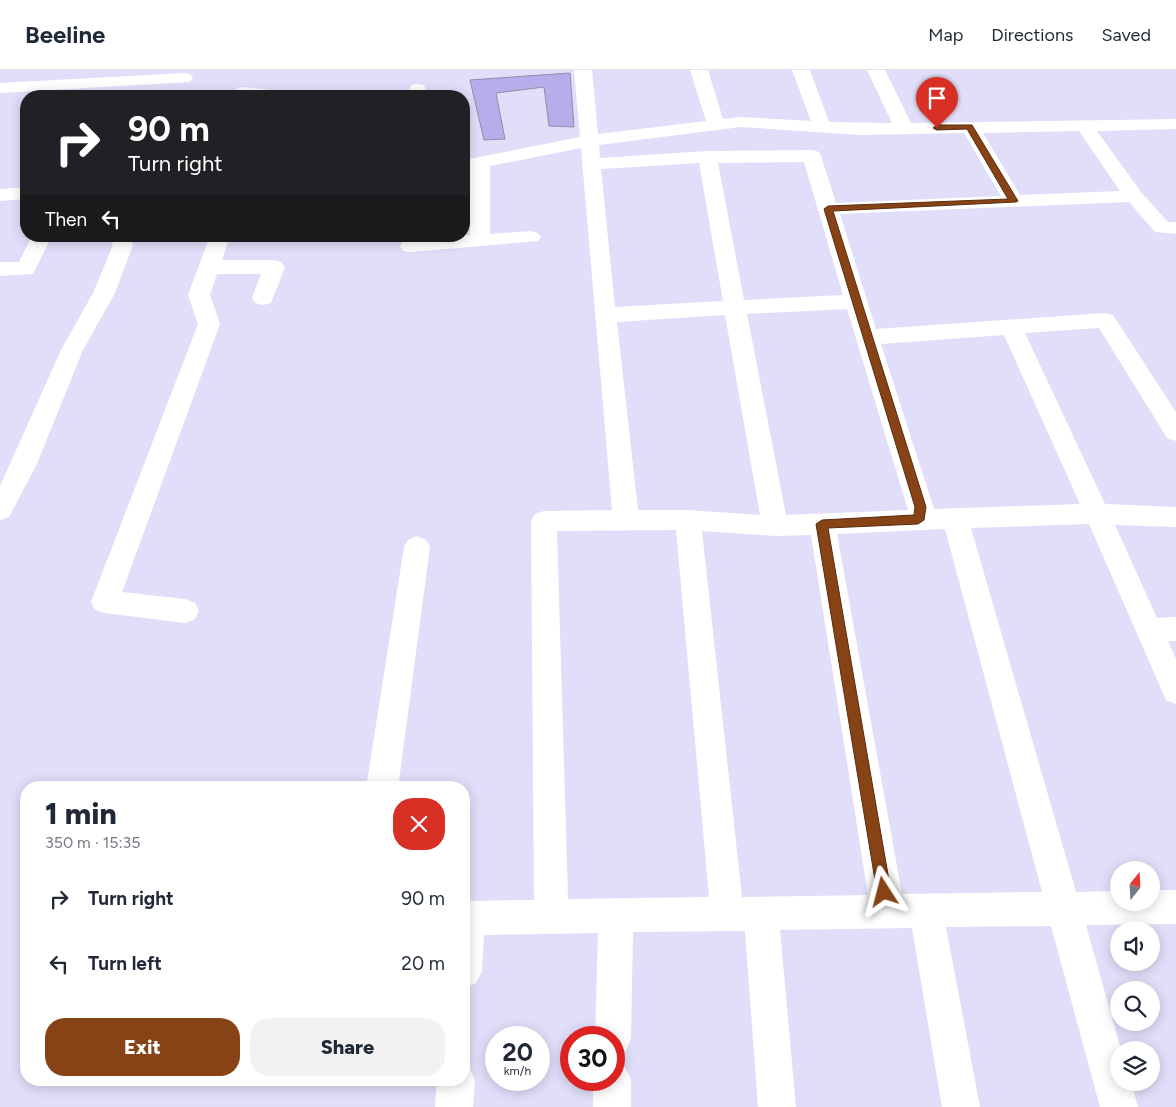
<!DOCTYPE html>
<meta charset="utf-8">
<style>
body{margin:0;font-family:Figtree,sans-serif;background:#f2f2f3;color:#1f2937;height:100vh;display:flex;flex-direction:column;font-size:19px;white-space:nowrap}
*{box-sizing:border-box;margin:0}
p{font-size:16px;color:#747a83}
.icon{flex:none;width:28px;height:28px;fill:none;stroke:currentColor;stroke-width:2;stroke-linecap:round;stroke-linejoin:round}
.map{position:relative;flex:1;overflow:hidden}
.drawer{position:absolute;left:20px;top:711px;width:450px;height:305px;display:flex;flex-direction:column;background:#fff;border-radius:20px;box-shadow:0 2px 12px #0003}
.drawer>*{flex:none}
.hud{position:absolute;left:20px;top:20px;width:450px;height:152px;border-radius:20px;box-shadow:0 2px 12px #0003;background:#202124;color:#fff;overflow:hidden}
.needle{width:32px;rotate:18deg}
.buttons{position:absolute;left:1110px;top:791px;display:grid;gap:10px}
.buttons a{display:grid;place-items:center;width:50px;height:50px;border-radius:50%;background:#fff;box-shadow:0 2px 12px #0003;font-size:25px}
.speed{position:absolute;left:485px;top:956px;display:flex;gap:10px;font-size:25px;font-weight:700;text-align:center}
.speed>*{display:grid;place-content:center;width:65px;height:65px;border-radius:50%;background:#fff;box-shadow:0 2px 12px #0003;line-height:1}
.speed small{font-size:12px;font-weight:400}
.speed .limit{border:8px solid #d22;background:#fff;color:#111}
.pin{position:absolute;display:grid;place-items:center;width:42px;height:42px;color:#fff;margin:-51px -21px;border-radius:50% 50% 50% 0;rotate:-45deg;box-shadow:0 0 5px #0007}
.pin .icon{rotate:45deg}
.me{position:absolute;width:55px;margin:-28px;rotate:351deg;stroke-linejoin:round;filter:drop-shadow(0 0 4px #0008)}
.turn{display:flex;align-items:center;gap:18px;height:105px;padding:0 25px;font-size:22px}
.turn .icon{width:65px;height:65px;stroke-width:2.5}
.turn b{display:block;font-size:35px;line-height:42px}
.then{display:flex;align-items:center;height:48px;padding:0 25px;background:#0003;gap:10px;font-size:19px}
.round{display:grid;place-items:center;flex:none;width:52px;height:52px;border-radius:20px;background:#f2f2f3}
.summary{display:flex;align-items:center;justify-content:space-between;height:85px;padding:0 25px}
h1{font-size:30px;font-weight:800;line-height:38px}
.cta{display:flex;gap:10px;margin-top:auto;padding:10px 25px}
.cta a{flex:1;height:58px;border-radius:20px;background:#874316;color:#fff;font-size:20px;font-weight:800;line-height:58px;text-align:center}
.cta a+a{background:#f2f2f3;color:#1f2937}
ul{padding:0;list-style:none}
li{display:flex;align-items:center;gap:15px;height:65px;padding:0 25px}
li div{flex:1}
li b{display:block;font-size:19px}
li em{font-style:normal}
header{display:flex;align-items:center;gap:30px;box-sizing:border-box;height:70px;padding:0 25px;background:#fff;border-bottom:1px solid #e0e1e3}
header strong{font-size:24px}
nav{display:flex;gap:28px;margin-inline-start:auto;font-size:18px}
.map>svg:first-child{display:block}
.building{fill:#b6adeb;stroke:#908da7}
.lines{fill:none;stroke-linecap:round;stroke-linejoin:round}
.street{fill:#fff;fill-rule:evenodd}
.route{fill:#874316;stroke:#582c0e}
</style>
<header>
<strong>Beeline</strong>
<nav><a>Map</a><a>Directions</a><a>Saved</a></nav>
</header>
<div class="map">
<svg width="1176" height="1037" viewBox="0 0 1176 1037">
<rect width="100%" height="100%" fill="#e1defa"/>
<polygon class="building" points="570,3 574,57 549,56 544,17 496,23 505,69 484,70 470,10"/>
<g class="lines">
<g class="street">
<path d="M574,0h18l6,64 108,-13 -16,-51h18l15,49 18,-2 70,4 -19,-51h18l19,52 63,1 -25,-53h18l26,53 265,-4v10l-79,2 44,61 27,30h8v12l-21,-2 -26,-30 -289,12 36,115 229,-16 8,2 63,97v29l-9,-3 -68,-110 -74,5 80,171 71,3v20l-61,-2 42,93 19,-1v24h-8l8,18v45l-10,-4 -77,-176 -118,4 105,364 43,-1v11h32v-12h25v34l-90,1 35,125h-2v32h12l7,25h-38l-49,-181 -105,1 34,180h-38l-30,-179 -132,2 16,177h-38l-13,-176 -112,1 -2,106 -5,13 -12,5v-18h-19l3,-105 -114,2 -2,36 -6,12 -12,5v-87l70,-1 -3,-379 4,-7 9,-3 68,-1 -31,-362 -91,18v68l41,-3 7,2 3,4 -3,4 -128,11 -7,-1 -3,-5 3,-5 7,-1 60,-5v-65l-6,2v-12l116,-23zM741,57l120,8 103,-2 37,63 -165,7 -15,-47 -2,-4 -7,-2 -105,1 -107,7 -1,-13zM1079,61l41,60 -100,4 -37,-62zM804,92l39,133 -99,5 -26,-137zM699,93l24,138 -108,6 -14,-138zM847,239l61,201 -122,5 -39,-201zM725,245l35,200 -72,-5h-50l-21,-188zM1004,265l76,169 -146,5 -53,-165zM945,459l97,363 -140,2 -65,-360zM676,460l33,367 -141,2 -11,-368zM702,461l73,5 36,-1 57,360 -126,2z"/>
<polygon points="184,3 190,4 193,8 190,12 0,23 0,13"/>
<polygon points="418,14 424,15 428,26 410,26 409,19 412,15"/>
<polygon points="243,17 272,20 275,26 237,26 234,22 237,18"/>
<polygon points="26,117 26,129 0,131 0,119"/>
<polygon points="32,166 52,166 33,204 0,206 0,192 19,192"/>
<polygon points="108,166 128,166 133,175 115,223 83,280 36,396 9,447 0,450 0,416 61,280 93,223 113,175"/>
<polygon points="210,166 230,166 222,190 274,190 281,192 285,197 271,233 263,235 255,233 252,228 261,204 217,204 210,225 220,254 122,522 185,529 195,533 199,541 195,549 185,553 105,543 95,540 91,532 198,254 188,225"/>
<polygon points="417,466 426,470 430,477 398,718 366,718 404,477 408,470"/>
<polygon points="614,992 625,997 631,1010 631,1037 593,1037 593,1010 614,1010"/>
<polygon points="464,995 469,997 475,1010 473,1037 435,1037 437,1010 464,1010"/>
</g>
</g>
<polygon class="route" points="972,55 1018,131 1016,132 833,141 926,437 924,450 918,454 828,458 891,822 889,827 884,829 879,827 877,822 816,454 822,450 914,445 915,437 824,139 828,136 1008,129 967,59 937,60 933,58 937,55"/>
</svg>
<div class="buttons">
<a><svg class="needle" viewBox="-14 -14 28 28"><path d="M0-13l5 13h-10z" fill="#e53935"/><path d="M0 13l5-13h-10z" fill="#747a83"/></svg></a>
<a><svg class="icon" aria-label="sound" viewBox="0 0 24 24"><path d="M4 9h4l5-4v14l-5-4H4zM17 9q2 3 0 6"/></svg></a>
<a><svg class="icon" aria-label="search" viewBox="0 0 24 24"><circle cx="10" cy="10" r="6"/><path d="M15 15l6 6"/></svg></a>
<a><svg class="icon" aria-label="layers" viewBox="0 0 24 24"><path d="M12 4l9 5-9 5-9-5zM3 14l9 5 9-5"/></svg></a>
</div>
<div class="speed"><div>20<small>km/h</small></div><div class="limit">30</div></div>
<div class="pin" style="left:937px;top:58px;background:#d93025"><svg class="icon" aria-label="arrive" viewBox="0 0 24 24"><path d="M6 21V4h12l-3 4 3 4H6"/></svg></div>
<svg class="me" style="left:884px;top:822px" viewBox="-20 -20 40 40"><path d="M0-17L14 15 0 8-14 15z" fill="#874316" stroke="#fff" stroke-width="4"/></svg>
<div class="hud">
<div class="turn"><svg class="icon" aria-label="right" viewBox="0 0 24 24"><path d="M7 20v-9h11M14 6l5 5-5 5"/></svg><div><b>90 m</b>Turn right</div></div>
<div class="then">Then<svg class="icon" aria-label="left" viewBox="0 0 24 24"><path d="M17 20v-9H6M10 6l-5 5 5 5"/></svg></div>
</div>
<section class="drawer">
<div class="summary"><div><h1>1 min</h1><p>350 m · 15:35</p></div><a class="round" style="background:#d93025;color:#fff"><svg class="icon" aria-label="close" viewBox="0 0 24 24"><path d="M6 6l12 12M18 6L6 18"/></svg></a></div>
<ul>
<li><svg class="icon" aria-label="right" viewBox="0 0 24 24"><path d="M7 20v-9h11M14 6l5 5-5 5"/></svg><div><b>Turn right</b></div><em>90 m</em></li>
<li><svg class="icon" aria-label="left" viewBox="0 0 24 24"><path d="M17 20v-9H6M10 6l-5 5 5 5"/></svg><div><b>Turn left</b></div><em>20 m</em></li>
</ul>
<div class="cta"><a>Exit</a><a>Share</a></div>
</section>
</div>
